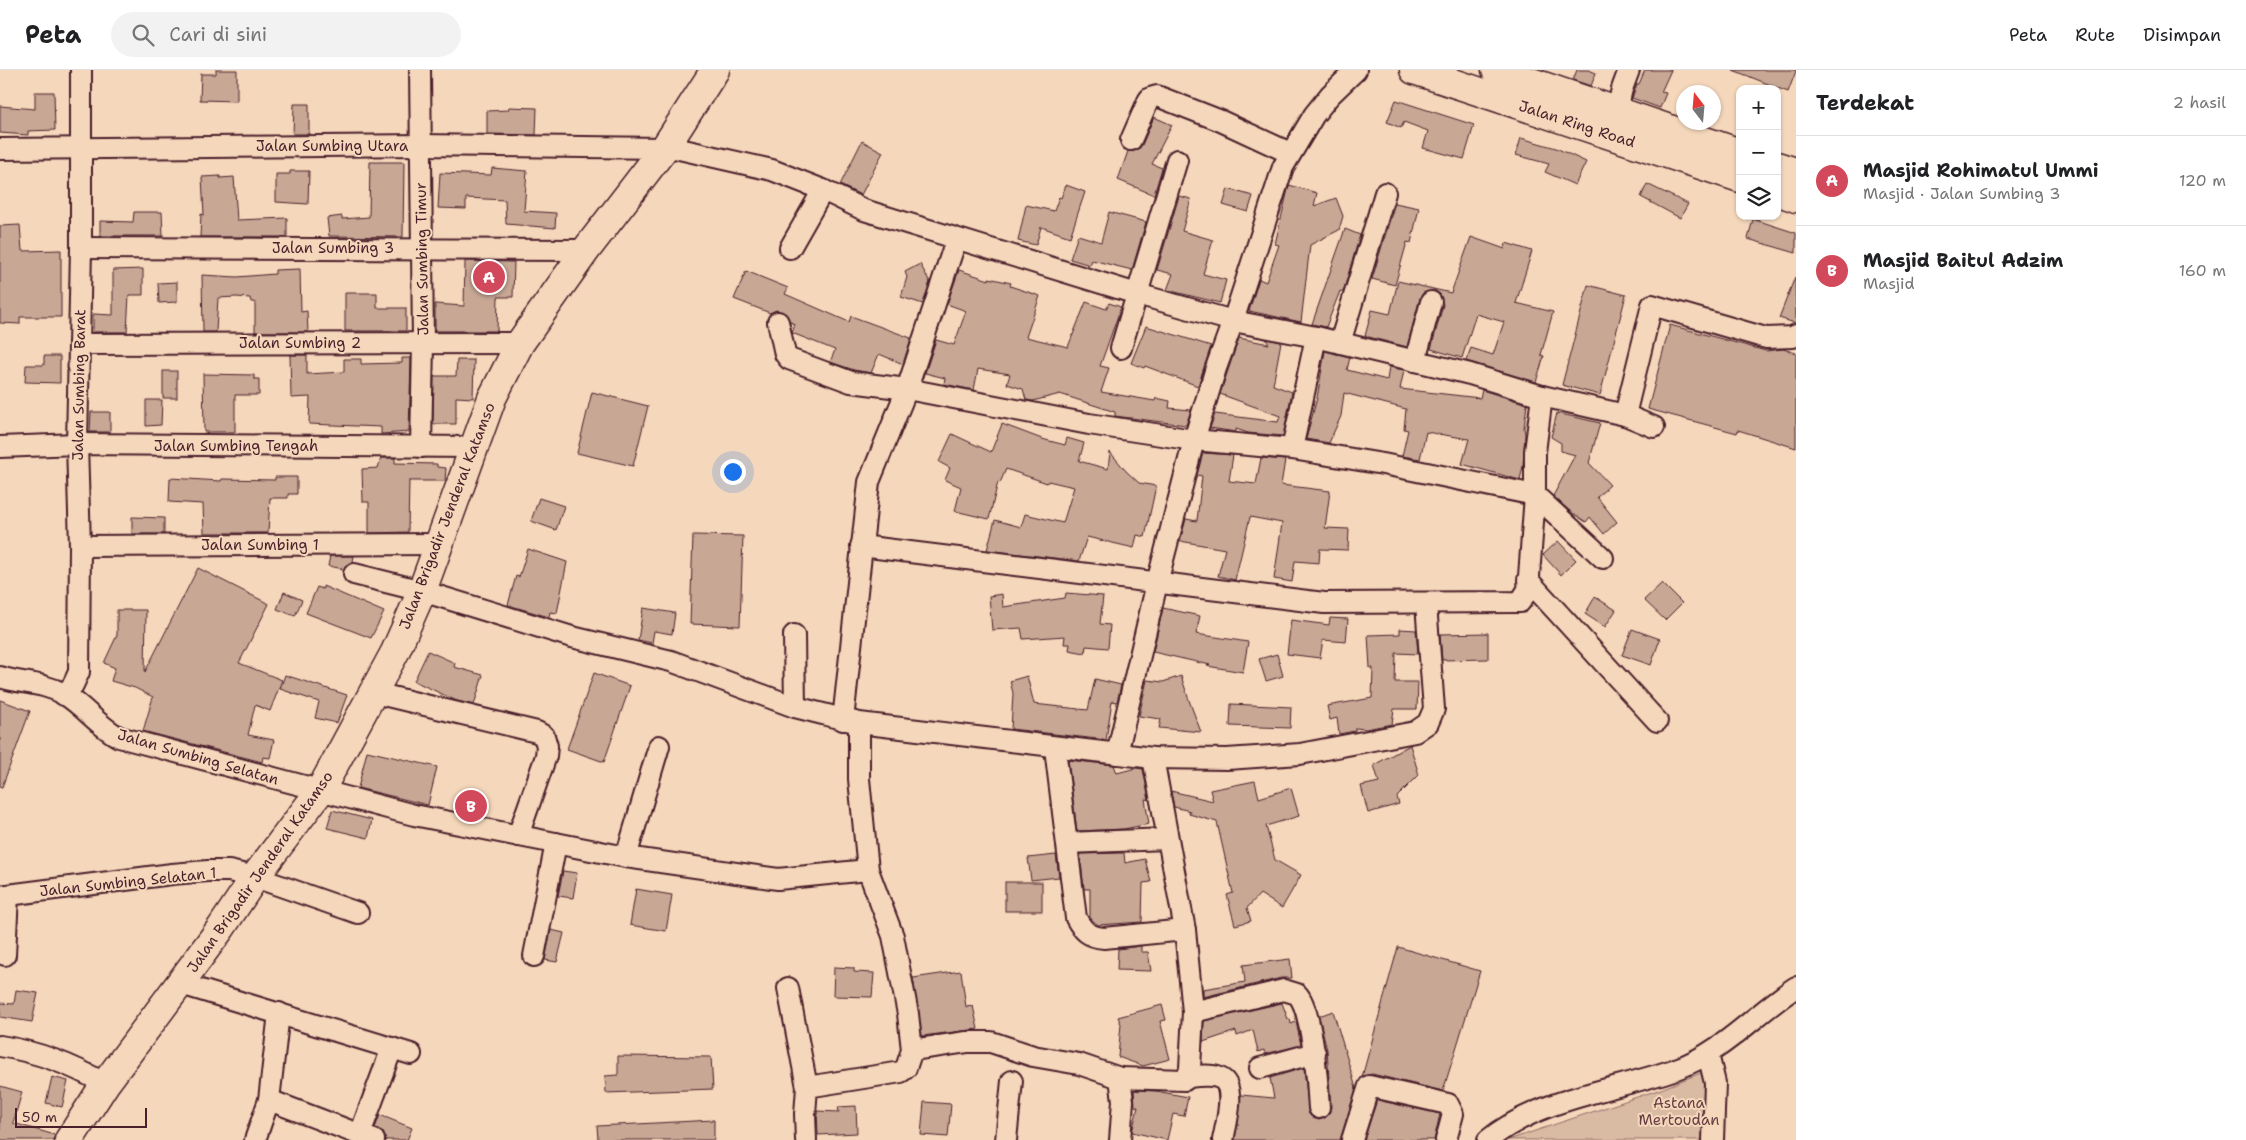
<!DOCTYPE html>
<html lang="id">
<meta charset="utf-8">
<style>
body{margin:0;font-family:"Shantell Sans",sans-serif;background:#f2f2f2;color:#202124}
.controls{position:absolute;right:15px;top:15px;display:grid;overflow:hidden;border-radius:10px;box-shadow:0 1px 4px #0004}
.controls button{width:45px;height:45px;display:grid;place-items:center;padding:0;border:0;border-bottom:1px solid #e0e0e0;background:#fff;color:#202124;font:25px sans-serif}
.compass{position:absolute;left:1676px;top:15px;width:45px;height:45px;border-radius:50%;background:#fff;box-shadow:0 1px 4px #0004;rotate:344deg}
.scale{position:absolute;left:15px;bottom:12px;width:132px;box-sizing:border-box;padding-left:5px;border:2px solid #4a1f2b;border-top:0;font-size:14px;line-height:18px;white-space:nowrap;color:#4a1f2b;-webkit-text-stroke:4px #f5d8bb;paint-order:stroke}
.you{position:absolute;left:732px;top:401px;width:18px;height:18px;margin:-12px;border:4px solid #fff;border-radius:50%;background:#1a73e8;box-shadow:0 0 0 8px #1a73e833}
.badge{display:grid;place-items:center;width:32px;height:32px;border-radius:50%;background:#d1495b;color:#fff;font-size:16px;font-weight:700}
.pin{position:absolute;translate:-50% -50%;border:2px solid #fff;box-shadow:0 1px 5px #0006}
.list{margin:0;padding:0;list-style:none}
h2{display:flex;justify-content:space-between;align-items:center;height:65px;margin:0;padding:0 20px;font-size:21px}
h2 small{font-size:16px;font-weight:400;color:#757577}
.list li{display:grid;grid-template-columns:32px 1fr auto;gap:15px;align-items:center;box-sizing:border-box;height:90px;padding:0 20px;border-top:1px solid #e0e0e0}
.list b{display:block;font-size:19px;white-space:nowrap}
.list p{margin:0;font-size:16px;white-space:nowrap;color:#757577}
.list em{font-size:16px;font-style:normal;color:#757577}
.icon{flex:none;width:28px;height:28px;fill:none;stroke:currentColor;stroke-width:2;stroke-linecap:round;stroke-linejoin:round}
.map{position:relative;flex:none;width:1796px;height:1070px;overflow:hidden}
header{display:flex;align-items:center;gap:30px;box-sizing:border-box;height:70px;padding:0 25px;background:#fff;border-bottom:1px solid #e0e0e0}
header strong{font-size:24px}
nav{display:flex;gap:28px;margin-inline-start:auto;font-size:18px}
.search{width:350px;height:45px;background:#f2f2f2;display:flex;align-items:center;gap:12px;box-sizing:border-box;padding:0 18px;border-radius:28px;color:#757577;font-size:19px}
main{display:flex}
aside{flex:1;background:#fff}
.map>svg:first-child{display:block}
.green{fill:#d9baa3;stroke:#926c67}
.building{fill:#c8a795;stroke:#4a1f2b}
.lines{fill:none;stroke-linecap:round;stroke-linejoin:round}
.minor-casing{stroke:#4a1f2b;stroke-width:24}
.highway-casing{stroke:#4a1f2b;stroke-width:31}
.minor{stroke:#f5d8bb;stroke-width:20}
.highway{stroke:#f5d8bb;stroke-width:28}
.labels{text-anchor:middle;stroke-width:4;stroke-linejoin:round;paint-order:stroke}
.street-label{font-size:15px;fill:#4a1f2b;stroke:#f5d8bb}
.park-label{font-size:15px;fill:#673e43;stroke:#f5d8bb}
</style>
<header>
<strong>Peta</strong>
<div class="search"><svg class="icon" aria-label="search" viewBox="0 0 24 24"><circle cx="10" cy="10" r="6"/><path d="M15 15l6 6"/></svg>Cari di sini</div>
<nav><a>Peta</a><a>Rute</a><a>Disimpan</a></nav>
</header>
<main>
<div class="map">
<svg width="1796" height="1070" viewBox="0 0 1796 1070">
<rect width="100%" height="100%" fill="#f5d8bb"/>
<filter id="ink" filterUnits="userSpaceOnUse"><feTurbulence type="fractalNoise" baseFrequency=".02" numOctaves="2"/><feDisplacementMap in="SourceGraphic" scale="10" xChannelSelector="R" yChannelSelector="G"/><feConvolveMatrix kernelMatrix="1 2 1 2 8 2 1 2 1" color-interpolation-filters="sRGB"/></filter>
<g filter="url(#ink)">
<path class="green" d="M1703 1002 1708 1022 1706 1070H1508L1661 1019Z"/>
<g class="building">
<path d="M216 0H237V31L200 30 201 4H216Z"/>
<path d="M1577 0H1589L1596 3 1591 16 1573 10Z"/>
<path d="M1645 0H1671L1661 22 1666 23 1660 38 1632 28 1637 14H1639Z"/>
<path d="M1733 0H1796V1L1788 22Z"/>
<path d="M35 22H54L55 60 28 61V65L0 63V36L35 39Z"/>
<path d="M1396 30 1474 55 1464 89 1423 78 1428 61 1404 52 1401 58 1387 52Z"/>
<path d="M294 34H309V64H293Z"/>
<path d="M509 37 537 38 536 65 487 64V41L508 40Z"/>
<path d="M1154 47 1172 55 1152 94 1162 98 1154 125 1118 110 1128 81 1138 80 1142 75Z"/>
<path d="M1521 68 1556 78 1586 92 1575 115 1545 102 1549 94 1516 85Z"/>
<path d="M862 71 883 82 861 125 840 115Z"/>
<path d="M370 92H404L403 167 329 166 327 148 342 146V149L369 147Z"/>
<path d="M492 98 527 101 524 141 556 143 555 158 506 154 505 130 466 128V139L438 138 440 103 491 105Z"/>
<path d="M290 101H309L308 134 276 132V104H290Z"/>
<path d="M220 106V108L234 107 237 150 287 148V167H200L201 144 204 145 202 107Z"/>
<path d="M1647 114 1688 134 1680 148 1641 127Z"/>
<path d="M1066 115 1085 122 1070 167 1041 157 1036 175 1018 171 1026 135 1054 141 1059 127 1061 128Z"/>
<path d="M1289 115 1317 123 1314 136 1336 128 1343 146 1339 160 1310 175 1301 252 1249 241 1259 209 1266 212 1279 175 1275 174Z"/>
<path d="M1228 119 1253 126 1248 142 1223 135Z"/>
<path d="M1179 126 1191 129 1182 161 1213 170 1203 204 1226 210 1220 233 1167 220 1173 204 1157 200Z"/>
<path d="M1395 133 1419 138 1411 173 1407 172 1395 215 1372 209Z"/>
<path d="M134 142H162L163 166H100V151L133 152Z"/>
<path d="M1109 142 1146 152 1132 200 1092 190 1090 195 1070 189 1078 165 1101 172Z"/>
<path d="M1753 149 1796 163V183L1748 169Z"/>
<path d="M20 155 22 181 61 180V247H20V254L0 253V156Z"/>
<path d="M1345 159 1360 165 1343 222 1340 221 1326 257 1312 254Z"/>
<path d="M1471 167 1505 179 1506 173 1532 181 1516 233 1553 242 1541 285 1544 286 1536 312 1466 291 1471 278 1493 285 1504 252 1476 244 1462 288 1431 279 1443 235 1440 224 1434 220 1423 223 1420 228 1407 277 1365 266 1372 240 1390 244 1398 211 1451 223Z"/>
<path d="M465 191 514 192 513 227H498L497 261H435V234L464 236Z"/>
<path d="M920 194 930 212 923 234 901 227 907 207 905 202Z"/>
<path d="M143 199V225H129L127 262H93V244L113 245V200Z"/>
<path d="M300 199 301 242 307 241 308 262H255V232H251L250 228 236 227 218 228 216 262H203L202 205 237 207 275 204V200Z"/>
<path d="M959 200 989 210V208L1011 213 1010 216 1040 226 1026 267 1068 277 1086 232 1106 239 1109 233 1121 237 1100 296 1109 298 1101 322 1155 331 1156 328 1170 331 1169 338 1191 340 1186 355 1115 346V342L1060 324 1033 331 1026 330 1023 319 1007 314 1010 304 978 299 974 320 944 314 945 308 925 303 936 270 954 275 966 241 947 234Z"/>
<path d="M746 201 788 218 785 224 849 252 851 246 911 268 903 294 879 284 871 303 854 300 830 292 835 280 792 263 795 254 790 252 786 244 776 240 770 243 734 229Z"/>
<path d="M1795 207 1796 253H1795L1779 248Z"/>
<path d="M177 212V232L159 233 158 213Z"/>
<path d="M1588 215 1626 225 1600 325 1562 315Z"/>
<path d="M345 223H377V238H406V261H345Z"/>
<path d="M1670 255 1766 281 1783 279 1796 283V378L1738 360 1737 363 1648 339Z"/>
<path d="M1146 256 1211 276 1198 316 1145 296 1144 298 1131 293Z"/>
<path d="M1239 268 1269 274 1266 269 1281 272 1273 315 1292 322 1283 366 1248 363 1236 359V362L1210 358 1215 344 1278 352 1280 346 1220 324Z"/>
<path d="M1325 281 1350 287 1347 300 1387 310 1389 297 1404 300 1400 319 1480 328 1482 320 1527 334 1524 358 1525 364 1523 396 1520 410 1462 394 1469 369 1426 362 1420 389 1402 386 1408 360 1404 359 1406 339 1344 323 1341 346 1329 373 1306 369 1317 328Z"/>
<path d="M290 285H307V304L344 302V289H361V294L402 293V288H411L409 362 381 364V357L309 354 310 327 291 328Z"/>
<path d="M44 286H60V313L25 312 26 295H44Z"/>
<path d="M457 290H474L473 328 456 327V354H433L434 306H456Z"/>
<rect x="163" y="301" width="14" height="27"/>
<path d="M203 304 254 305V309H259V325H235V362H204Z"/>
<path d="M592 322 648 336 633 396 577 383Z"/>
<path d="M146 330H162L161 355 146 356Z"/>
<path d="M91 342H110V362H90Z"/>
<path d="M1557 343 1600 353 1589 393 1610 415 1597 427 1617 452 1604 464 1590 447 1586 452 1571 442 1553 426 1575 385 1561 381V373L1551 367Z"/>
<path d="M1002 354 1042 369 1065 375 1067 368 1084 373 1079 391 1108 399 1110 382 1126 401 1139 413 1156 416 1145 467 1137 465 1134 478 1087 467 1079 491 987 480 995 450 1021 457 1025 444 1063 453 1074 417 1048 411 1047 413 1006 399 1000 413 998 412 989 449 955 441 961 417 945 410 950 398 939 392 952 364 991 382Z"/>
<path d="M1203 383 1233 385 1229 411 1256 414 1261 388 1285 390 1281 415 1330 421 1325 458 1349 459 1348 480 1320 479 1319 493 1295 491 1292 512 1274 509 1282 453 1250 447 1235 510 1218 506 1225 479 1180 471 1186 449 1197 451 1202 406 1197 405Z"/>
<path d="M381 388H395V393L437 394V397L446 398 445 411H409L408 462 369 463V432H363L362 399 378 398Z"/>
<path d="M275 407H297V424H288V428H270L268 463H204L203 434 169 432 170 408 221 411 222 409 275 410Z"/>
<path d="M539 428 564 436 556 460 531 451Z"/>
<path d="M132 447 164 448V464H132Z"/>
<path d="M693 465 743 466 740 556 690 554Z"/>
<path d="M1558 471 1576 490 1561 505 1543 485Z"/>
<path d="M528 479 567 492 557 543 550 542 549 547 508 535 516 506 519 507Z"/>
<path d="M330 486H354L353 492 346 495 344 499 328 496Z"/>
<path d="M198 498 269 534 239 593 282 610 270 641 255 635 248 665 274 670 270 688 263 687 262 692 143 661 153 627 135 618 111 611 115 598 104 593 117 565V540H146L145 602Z"/>
<path d="M1662 513 1682 533 1665 550 1644 530Z"/>
<path d="M323 516 384 542 371 568 306 543 317 517 323 519Z"/>
<path d="M284 522 302 530 295 546 277 539Z"/>
<path d="M1066 523 1103 526 1100 554 1110 555 1108 578 1086 576 1085 583 1069 580 1070 574H1064L1065 566 1023 569 1021 558 992 560 989 526 1002 524 1003 537 1065 528Z"/>
<path d="M1595 527 1616 540 1605 557 1585 544Z"/>
<path d="M643 538 675 543 672 564 654 561 652 573 638 570Z"/>
<path d="M1163 538 1200 546 1196 564 1248 572 1243 602 1207 596 1210 595 1153 582Z"/>
<path d="M1330 548 1348 549 1346 572 1323 570 1320 588 1287 584 1291 550 1329 555Z"/>
<path d="M1400 559 1416 560 1418 584 1396 583 1395 612H1418L1417 639H1394L1392 654 1366 659 1355 658V661L1339 664 1337 648 1330 650 1327 636 1372 628 1373 598H1370L1368 565 1400 564Z"/>
<path d="M1632 559 1660 569 1651 595 1622 585Z"/>
<path d="M1488 563V589L1442 590 1440 564Z"/>
<path d="M428 581 455 593 454 597 483 605 474 635 457 631 414 611Z"/>
<path d="M1277 584 1283 606 1266 611 1259 589Z"/>
<path d="M594 603 630 616 604 692 567 679Z"/>
<path d="M285 605 347 625 337 653 315 648 319 632 280 619Z"/>
<path d="M1027 606 1034 634 1088 640 1095 609 1121 615 1117 632 1112 631 1106 670 1011 659 1013 623 1010 611Z"/>
<path d="M1181 606 1190 633 1201 662 1159 658 1161 649 1139 646 1147 610 1163 612Z"/>
<path d="M0 630 30 641 2 717H0Z"/>
<path d="M1231 634 1291 637 1290 658 1230 656Z"/>
<path d="M1410 675 1419 705 1397 727 1399 734 1368 743 1361 716 1379 712 1374 695Z"/>
<path d="M367 681 437 697 428 735 358 718Z"/>
<path d="M1068 690 1114 695 1117 703 1136 698 1143 699 1149 730 1145 729 1149 754 1124 759 1077 761Z"/>
<path d="M1255 711 1259 728 1291 718 1299 746 1266 756 1275 790 1301 805 1282 838 1260 824 1247 838 1251 851 1235 855 1227 825 1233 823 1217 752 1189 744 1190 741 1174 737 1171 721 1213 731 1210 720Z"/>
<path d="M459 724 485 728 482 746 456 741Z"/>
<path d="M332 740 372 750 368 768 327 758Z"/>
<path d="M1124 783 1125 793 1145 789 1151 812 1143 813 1142 852 1098 855 1090 848V819H1084L1080 784Z"/>
<path d="M1056 785 1059 807 1031 810 1028 788Z"/>
<path d="M563 801 577 803 573 828 558 826Z"/>
<rect x="1005" y="812" width="37" height="29"/>
<path d="M636 819 672 825 666 861 630 855Z"/>
<path d="M551 860 564 863 557 892 545 890Z"/>
<path d="M1141 876V882H1148L1151 901 1117 900 1118 879Z"/>
<path d="M1398 877 1480 901 1443 1021 1372 1004 1362 1007Z"/>
<path d="M1290 889 1292 908H1281L1203 927V919L1245 912 1243 895Z"/>
<path d="M834 897 854 898V902L874 903 872 927 833 926Z"/>
<path d="M961 901 966 937 973 936 978 959 922 966 913 908Z"/>
<path d="M16 920 38 923 32 952 0 947V933L14 934Z"/>
<path d="M1282 933 1288 949H1290L1291 954 1296 952 1301 975 1265 984 1264 980 1258 982 1253 960 1237 966 1236 961 1203 972 1204 951Z"/>
<path d="M1162 935 1166 950 1160 951 1170 989 1143 996 1118 987 1121 954 1118 947Z"/>
<path d="M1333 941 1356 1018 1340 1070H1235L1241 1025 1274 1028 1270 1008 1304 998 1309 1044 1313 1048 1319 1050 1325 1048 1329 1044 1331 1037 1327 980 1319 946Z"/>
<path d="M618 986 711 987 713 1019 606 1023 605 1006 618 1005Z"/>
<path d="M52 1007 68 1011 62 1037 46 1033Z"/>
<path d="M0 1016 22 1022 13 1053 55 1065 53 1070H0Z"/>
<path d="M1134 1020 1156 1021 1188 1027 1184 1046 1173 1044 1167 1070 1132 1062 1138 1037 1135 1036Z"/>
<path d="M1377 1030 1440 1044 1434 1070H1364Z"/>
<path d="M924 1032 951 1034 948 1067 921 1065Z"/>
<path d="M856 1036 857 1063 818 1065 817 1041 839 1042 838 1037Z"/>
<path d="M380 1045 412 1058 407 1070H386L383 1062 375 1058Z"/>
<path d="M714 1050V1070H598L597 1056Z"/>
</g>
<g class="lines">
<defs>
<g id="minor">
<path d="M420 0 423 273 421 377"/>
<path d="M1617 40 1622 19 1629 0"/>
<path d="M1131 70 1148 31 1150 28 1157 26 1221 51 1290 83"/>
<path d="M666 76 772 100 823 120 864 140 1137 224 1233 251 1316 267 1470 304 1542 326 1625 345 1654 357"/>
<path d="M0 79 421 75 664 78"/>
<path d="M81 178 586 180"/>
<path d="M790 178 823 120"/>
<path d="M778 252 785 284 789 289 851 312 907 319 1089 354 1194 370 1292 379 1383 394 1535 425 1603 488"/>
<path d="M1340 273 1385 123"/>
<path d="M79 274 520 273"/>
<path d="M1121 278 1177 90"/>
<path d="M1415 291 1431 232"/>
<path d="M1625 345 1652 235 1766 268 1793 267 1796 265"/>
<path d="M0 377 77 374 473 377"/>
<path d="M1292 379 1316 267"/>
<path d="M80 476 439 474"/>
<path d="M861 476 1324 533 1520 532 1528 520 1535 425V382L1542 326"/>
<path d="M354 504 422 521 572 567 671 591 795 637 859 653 1153 688 1227 689 1300 684 1415 662 1428 653 1434 639 1426 534"/>
<path d="M1528 510 1657 651"/>
<path d="M794 565 795 637"/>
<path d="M0 607C22 614 42 612 64 624 84 636 98 656 119 667L414 745 626 787 778 809 868 800"/>
<path d="M375 623 537 662 544 666 547 676 546 686 518 766"/>
<path d="M64 625 73 615 79 602 80 476 77 374 81 178V0"/>
<path d="M843 650 869 412 907 319 956 170"/>
<path d="M1055 678 1076 848C1083 861 1089 867 1104 868L1185 860"/>
<path d="M1117 684 1157 513 1194 370 1216 298 1233 251 1283 97 1314 45 1330 25 1356 0"/>
<path d="M1067 773 1166 769"/>
<path d="M626 787 659 676"/>
<path d="M0 826 172 804 208 801H229L255 807 358 843"/>
<path d="M5 885 8 825"/>
<path d="M534 886 556 773"/>
<path d="M181 914 411 984"/>
<path d="M788 918 807 1017"/>
<path d="M1193 942 1284 920 1297 924C1312 938 1318 1015 1319 1038"/>
<path d="M0 976C39 982 71 994 105 1014"/>
<path d="M912 980 967 972H991L1033 986 1079 994 1120 1008 1123 1031 1120 1070"/>
<path d="M1708 984 1715 1013 1713 1070"/>
<path d="M1260 998 1315 983"/>
<path d="M1188 1007C1197 1006 1211 1004 1220 1008 1237 1015 1226 1055 1223 1070"/>
<path d="M1120 1008 1185 1010 1188 1007 1190 998 1193 942 1185 860 1153 688"/>
<path d="M269 1030 374 1070"/>
<path d="M360 1064 392 978"/>
<path d="M255 1070 269 1030 279 943"/>
<path d="M806 1070 805 1044 807 1017 901 1002 906 998 912 980 908 944 893 866 868 800 859 709V653"/>
<path d="M1006 1070 1012 1011"/>
<path d="M1352 1070 1369 1016 1448 1034 1453 1044 1446 1070"/>
<path d="M1488 1070C1541 1027 1614 1021 1676 999 1722 983 1756 943 1796 917"/>
</g>
<g id="highway">
<path d="M1414 0 1740 108"/>
<path d="M1496 0 1740 83"/>
<path d="M1777 96 1796 102"/>
<path d="M1777 121 1796 128"/>
<path d="M69 1070 105 1014 221 858 255 807 320 721 395 582 422 521 492 328 520 273 586 180 666 76 715 0"/>
</g>
</defs>
<use href="#minor" class="minor-casing"/>
<use href="#highway" class="highway-casing"/>
<use href="#minor" class="minor"/>
<use href="#highway" class="highway"/>
</g>
</g>
<g class="labels">
<g class="street-label">
<text transform="translate(1577 54) rotate(18)" y="5">Jalan Ring Road</text>
<text x="332" y="81">Jalan Sumbing Utara</text>
<text x="333" y="183">Jalan Sumbing 3</text>
<text transform="translate(422 189) rotate(-91)" y="5">Jalan Sumbing Timur</text>
<text x="300" y="278">Jalan Sumbing 2</text>
<text transform="translate(79 315) rotate(-89)" y="5">Jalan Sumbing Barat</text>
<text x="236" y="381">Jalan Sumbing Tengah</text>
<text transform="translate(447 446) rotate(-69)" y="5">Jalan Brigadir Jenderal Katamso</text>
<text x="260" y="480">Jalan Sumbing 1</text>
<text transform="translate(198 687) rotate(16)" y="5">Jalan Sumbing Selatan</text>
<text transform="translate(260 802) rotate(-55)" y="5">Jalan Brigadir Jenderal Katamso</text>
<text transform="translate(128 812) rotate(-6)" y="5">Jalan Sumbing Selatan 1</text>
</g>
<g class="park-label">
<text x="1679" y="1038">Astana<tspan x="1679" dy="17">Mertoudan</tspan></text>
</g>
</g>
</svg>
<div class="controls">
<button>+</button>
<button>−</button>
<button><svg class="icon" aria-label="layers" viewBox="0 0 24 24"><path d="M12 4l9 5-9 5-9-5zM3 14l9 5 9-5"/></svg></button>
</div>
<svg class="compass" viewBox="-18 -18 36 36"><path d="M0-13l5 13h-10z" fill="#e53935"/><path d="M0 13l5-13h-10z" fill="#757577"/></svg>
<div class="scale">50 m</div>
<div class="you"></div>
<div class="pin badge" style="left:489px;top:207px">A</div>
<div class="pin badge" style="left:471px;top:736px">B</div>
</div>
<aside>
<h2>Terdekat<small>2 hasil</small></h2>
<ul class="list">
<li><span class="badge">A</span><div><b>Masjid Rohimatul Ummi</b><p>Masjid · Jalan Sumbing 3</p></div><em>120 m</em></li>
<li><span class="badge">B</span><div><b>Masjid Baitul Adzim</b><p>Masjid</p></div><em>160 m</em></li>
</ul>
</aside>
</main>
